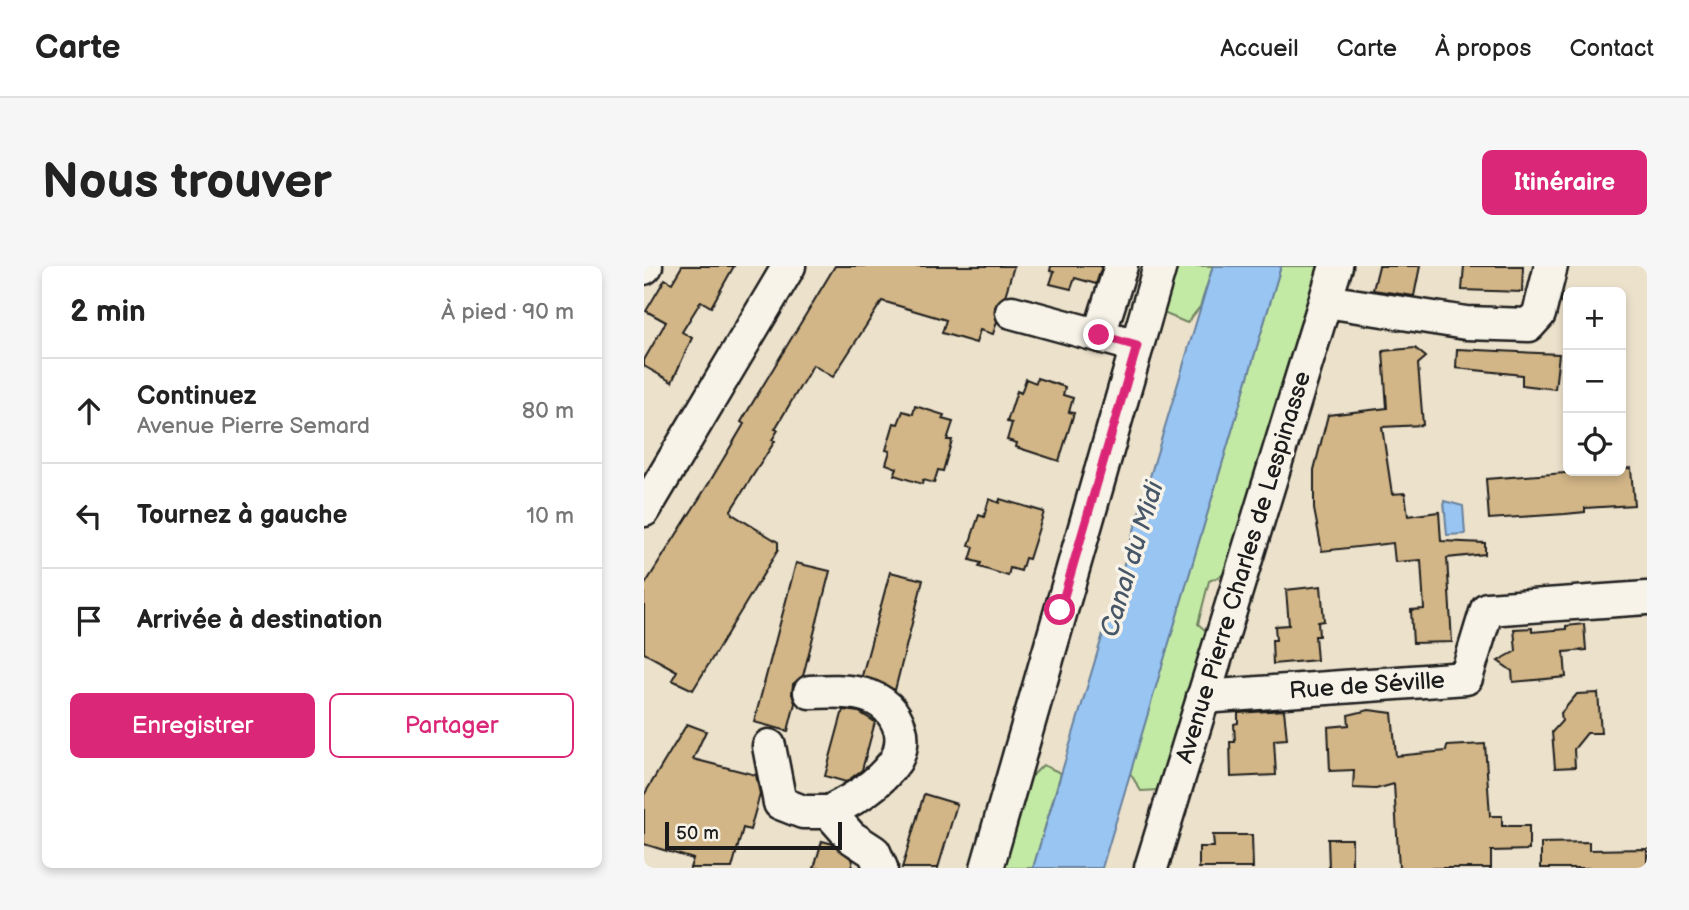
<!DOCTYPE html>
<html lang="fr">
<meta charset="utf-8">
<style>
body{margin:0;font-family:"Balsamiq Sans",sans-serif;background:#f6f6f6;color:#222}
.controls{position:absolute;right:21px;top:21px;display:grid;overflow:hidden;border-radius:10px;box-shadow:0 4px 10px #0003}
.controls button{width:63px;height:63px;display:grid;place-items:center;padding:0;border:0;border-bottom:2px solid #e0e0e0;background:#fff;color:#222;font:35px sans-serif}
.scale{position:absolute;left:21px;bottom:18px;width:177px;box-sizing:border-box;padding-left:7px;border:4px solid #1c1c1c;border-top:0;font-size:19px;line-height:24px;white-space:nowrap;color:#1c1c1c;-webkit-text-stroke:5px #f7f3e8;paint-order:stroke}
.stop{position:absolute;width:21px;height:21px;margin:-16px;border:5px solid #db2777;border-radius:50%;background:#fff}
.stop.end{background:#db2777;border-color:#fff;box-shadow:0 2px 7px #0008}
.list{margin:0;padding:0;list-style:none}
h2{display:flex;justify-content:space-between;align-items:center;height:91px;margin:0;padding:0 28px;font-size:30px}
h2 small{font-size:23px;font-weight:400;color:#767676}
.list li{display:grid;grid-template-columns:46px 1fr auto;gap:21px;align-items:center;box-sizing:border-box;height:105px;padding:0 28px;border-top:2px solid #e0e0e0}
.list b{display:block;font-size:26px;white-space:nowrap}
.list p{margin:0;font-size:23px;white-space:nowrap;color:#767676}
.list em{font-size:23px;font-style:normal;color:#767676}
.actions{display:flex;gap:14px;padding:21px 28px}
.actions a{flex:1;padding:16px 0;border:2px solid #db2777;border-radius:10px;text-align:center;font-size:24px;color:#db2777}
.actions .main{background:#db2777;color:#fff}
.icon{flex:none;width:38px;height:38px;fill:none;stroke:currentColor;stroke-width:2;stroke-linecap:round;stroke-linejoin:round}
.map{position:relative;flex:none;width:1003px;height:602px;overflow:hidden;border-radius:10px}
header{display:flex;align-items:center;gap:42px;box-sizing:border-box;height:98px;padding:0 35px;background:#fff;border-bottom:2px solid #e0e0e0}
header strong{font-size:33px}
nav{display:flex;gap:38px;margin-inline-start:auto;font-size:24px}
.intro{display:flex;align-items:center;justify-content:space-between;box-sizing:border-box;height:168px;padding:0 42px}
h1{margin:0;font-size:49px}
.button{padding:18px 32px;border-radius:10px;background:#db2777;color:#fff;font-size:24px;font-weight:700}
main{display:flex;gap:42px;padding:0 42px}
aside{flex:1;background:#fff;border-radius:10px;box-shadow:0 4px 10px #0003}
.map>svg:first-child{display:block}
.green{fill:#c3eaa5;stroke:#708360;stroke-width:2}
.water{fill:#99c5f3;stroke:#67819d;stroke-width:2}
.building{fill:#d2b687;stroke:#1c1c1c;stroke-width:2}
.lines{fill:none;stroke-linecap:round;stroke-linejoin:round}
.minor-casing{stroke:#1c1c1c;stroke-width:37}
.minor{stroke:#f7f3e8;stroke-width:32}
.route{stroke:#db2777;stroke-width:9}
.labels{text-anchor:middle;stroke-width:7;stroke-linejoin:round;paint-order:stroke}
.street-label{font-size:24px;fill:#1c1c1c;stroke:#f7f3e8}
.water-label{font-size:26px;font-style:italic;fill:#485767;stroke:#f7f3e8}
</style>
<header>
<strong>Carte</strong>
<nav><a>Accueil</a><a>Carte</a><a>À propos</a><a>Contact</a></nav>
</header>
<div class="intro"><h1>Nous trouver</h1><a class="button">Itinéraire</a></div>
<main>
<aside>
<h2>2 min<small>À pied · 90 m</small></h2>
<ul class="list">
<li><svg class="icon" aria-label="ahead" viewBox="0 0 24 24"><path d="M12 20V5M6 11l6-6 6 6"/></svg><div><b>Continuez</b><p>Avenue Pierre Semard</p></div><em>80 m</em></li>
<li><svg class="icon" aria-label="left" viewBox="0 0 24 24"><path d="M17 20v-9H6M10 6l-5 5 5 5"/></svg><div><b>Tournez à gauche</b></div><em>10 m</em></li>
<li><svg class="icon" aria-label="arrive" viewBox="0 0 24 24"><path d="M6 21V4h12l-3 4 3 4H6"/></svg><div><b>Arrivée à destination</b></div></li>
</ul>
<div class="actions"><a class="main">Enregistrer</a><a>Partager</a></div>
</aside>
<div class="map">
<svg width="1003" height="602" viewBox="0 0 1003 602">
<rect width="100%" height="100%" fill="#ece1cb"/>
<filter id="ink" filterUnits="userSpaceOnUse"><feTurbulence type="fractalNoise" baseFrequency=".0143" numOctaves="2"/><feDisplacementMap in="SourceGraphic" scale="14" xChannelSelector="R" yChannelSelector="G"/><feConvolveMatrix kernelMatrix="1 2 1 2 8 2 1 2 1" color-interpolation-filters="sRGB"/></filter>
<g filter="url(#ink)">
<g class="green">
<path d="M509 0H569L556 41 543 57 510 43Z"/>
<path d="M637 0H682L592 303 565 315 554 358 569 371 516 524 497 525 486 507Z"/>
<path d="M399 499 417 507 389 602H361L382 516Z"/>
</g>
<g class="water">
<path d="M569 0H637L458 602H389Z"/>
<path d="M800 235 819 240 821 268 803 269Z"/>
</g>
<g class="building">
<path d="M38 0H90L67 41 57 35 38 66 48 72 28 116 0 100V94L22 56 2 45 21 13 28 17Z"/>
<path d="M191 0H370L361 30 351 41 353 55 349 68 336 64 332 77 298 67 302 54 238 35 189 111 169 99 131 163 134 164 128 174 131 175 87 244 88 248 134 276V284L49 424 28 414 33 405 0 387V320L65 217 100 158 97 156Z"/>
<path d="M407 0H458L452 18 431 12 427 23 406 18 410 6 406 5Z"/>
<path d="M735 0H776L770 30 729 24Z"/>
<path d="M820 0H879L878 26 818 24Z"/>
<path d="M771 82 782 91 774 98 779 159 738 161 748 228 761 227 764 250 795 246 797 275 841 277V288L803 292 808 376 769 377 767 344 780 343 777 294 751 296 749 277 678 285 670 243V204L684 149 743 142 739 85Z"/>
<path d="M813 83 915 88 911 123 878 119V109L812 102Z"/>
<path d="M393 112 421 121 419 129 429 132 425 146 430 147 415 195 372 181 373 177 363 174 368 157 363 156 373 125 377 127 382 113 392 117Z"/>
<path d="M271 140 300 149 298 153 309 156 303 174H308L299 205 294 204 290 217 279 214 278 218 250 209 253 202 242 198 246 185 242 184 250 157 254 158 259 145 269 148Z"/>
<path d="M987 202 990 239 941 242V246L921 248 845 253 842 213Z"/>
<path d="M345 233 355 237 356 233 400 246 385 293 381 292 377 305 366 302 364 310 335 301 337 297 326 294 330 281 325 279 335 249 340 251Z"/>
<path d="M152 297 186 305 159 410 149 418 148 428 151 437 144 465 110 456Z"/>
<path d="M246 306 279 314 251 424 218 410Z"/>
<path d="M677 320 680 355 674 356 675 370H671L673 394 629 398 628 374H632L631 360 645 359 642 324Z"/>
<path d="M940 358 942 384 920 386 922 411 869 416 868 405 854 395 872 385 870 363 888 362V366L922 363V360Z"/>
<path d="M954 427 957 467H943L930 483 931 501 911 502 908 466 918 455 917 447 933 428Z"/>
<path d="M199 444 215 446 231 456 218 504 202 516 181 510Z"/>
<path d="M640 444 643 473 630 474 632 509 587 511 586 476H591L590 458 594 457V447Z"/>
<path d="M725 444 748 447 752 490 802 485 803 480 841 478 846 550H858V560H885V584L847 585V602H755L750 518 732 523 709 522 710 504 686 505 684 461 705 459 704 449Z"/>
<path d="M43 458 62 465 49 493 112 509 116 528 106 564 99 562 88 602H46L49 593 0 578V529Z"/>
<path d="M280 528 313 538 294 602H258Z"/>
<path d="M569 569H608L609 602H555V581H570Z"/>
<path d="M684 573H708V602H685Z"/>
<path d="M178 575 189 578 209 594 207 602H170Z"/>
<path d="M945 576V584L1003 583V602H897V577Z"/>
</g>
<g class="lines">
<defs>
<g id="minor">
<path d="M0 2 2 0"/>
<path d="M682 35 822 57 885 59 895 48 907 0"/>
<path d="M368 46 493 80"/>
<path d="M455 69 477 0"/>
<path d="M0 244 145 0"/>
<path d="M166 426C202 424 244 423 256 463 259 472 257 485 252 494 235 519 210 533 185 546"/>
<path d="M559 431 822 412 843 343 1003 332"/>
<path d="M125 480 136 537 159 546H185L207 571 230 586 237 602"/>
<path d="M343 602 516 0"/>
<path d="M507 602 692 0"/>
</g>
</defs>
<use href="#minor" class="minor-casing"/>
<use href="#minor" class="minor"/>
</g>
</g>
<g class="lines" filter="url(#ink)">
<path class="route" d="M416 344 493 80 455 69"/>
</g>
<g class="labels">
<g class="street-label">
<text transform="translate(599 301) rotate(-73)" y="8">Avenue Pierre Charles de Lespinasse</text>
<text transform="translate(723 419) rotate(-4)" y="8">Rue de Séville</text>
</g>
<g class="water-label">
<text transform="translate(487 293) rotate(-73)" y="9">Canal du Midi</text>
</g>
</g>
</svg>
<div class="controls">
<button>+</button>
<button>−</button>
<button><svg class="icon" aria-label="locate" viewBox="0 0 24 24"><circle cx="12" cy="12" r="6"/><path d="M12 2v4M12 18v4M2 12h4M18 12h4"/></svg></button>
</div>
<div class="scale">50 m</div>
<div class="stop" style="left:416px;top:344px"></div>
<div class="stop end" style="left:455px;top:69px"></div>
</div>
</main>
